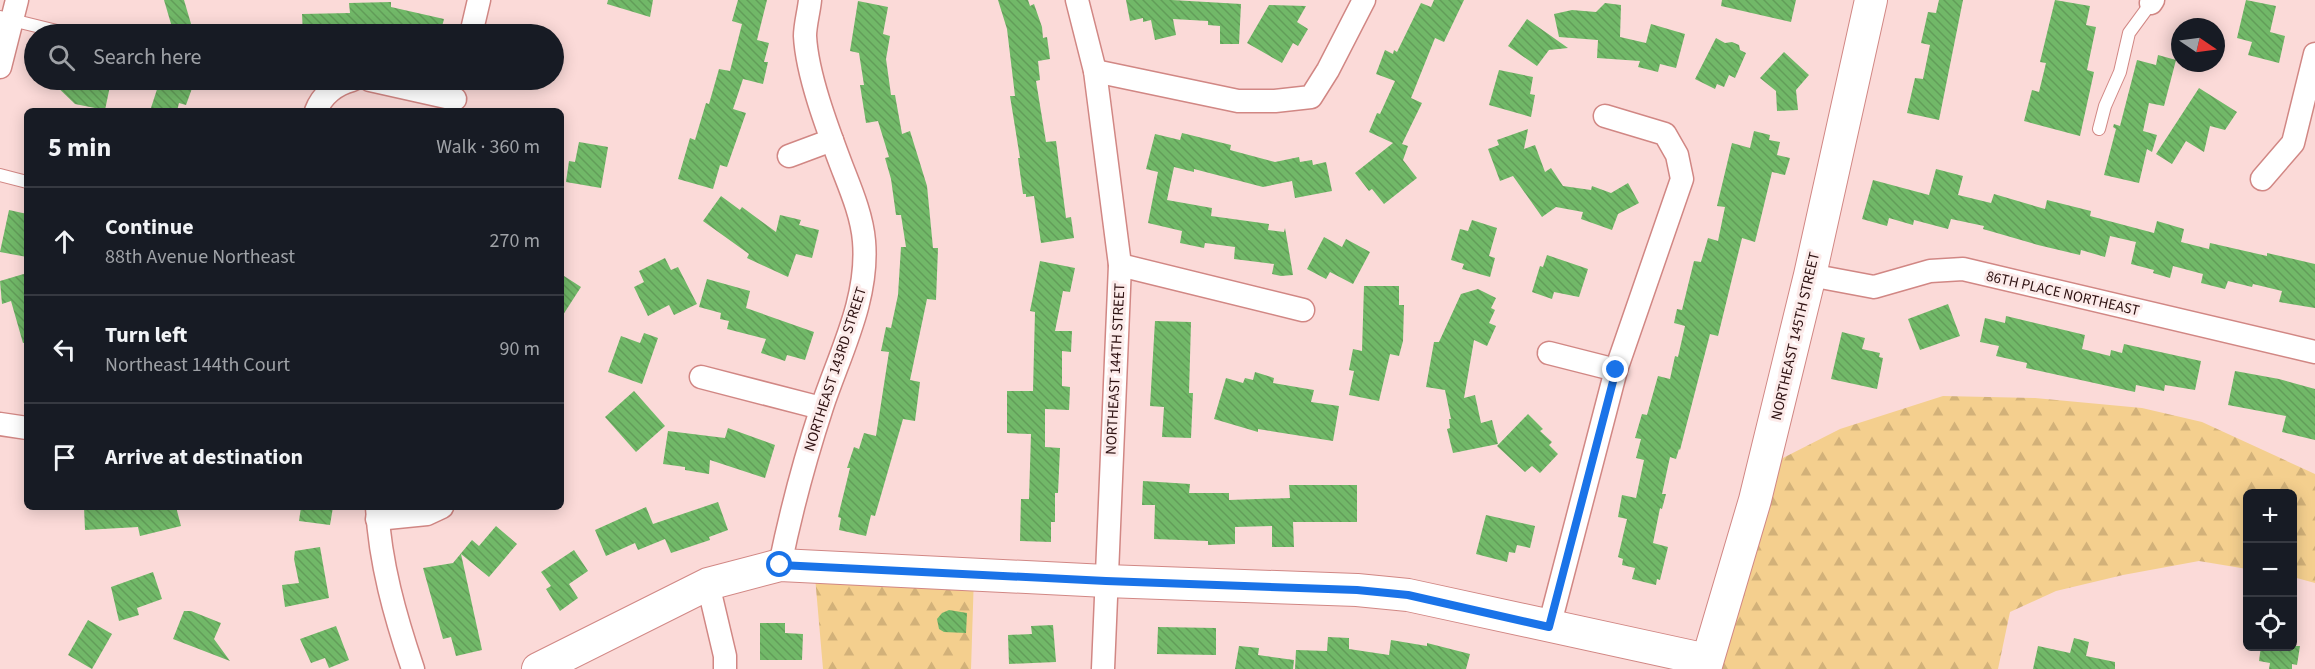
<!DOCTYPE html>
<meta charset="utf-8">
<style>
body{margin:0;font-family:"Source Sans 3",sans-serif;background:#242831;color:#f1f3f6}
.controls{position:absolute;right:18px;bottom:18px;display:grid;overflow:hidden;border-radius:9px;box-shadow:0 3px 15px #0003}
.controls button{width:54px;height:54px;display:grid;place-items:center;padding:0;border:0;border-bottom:2px solid #363941;background:#171b24;color:#f1f3f6;font:30px sans-serif}
.compass{position:absolute;left:2171px;top:18px;width:54px;height:54px;border-radius:50%;background:#171b24;box-shadow:0 3px 15px #0003;rotate:103deg}
.stop{position:absolute;width:18px;height:18px;margin:-14px;border:4px solid #1a73e8;border-radius:50%;background:#fff}
.stop.end{background:#1a73e8;border-color:#fff;box-shadow:0 2px 6px #0008}
.list{margin:0;padding:0;list-style:none}
h2{display:flex;justify-content:space-between;align-items:center;height:78px;margin:0;padding:0 24px;font-size:26px}
h2 small{font-size:20px;font-weight:400;color:#9ea1a6}
.list li{display:grid;grid-template-columns:39px 1fr auto;gap:18px;align-items:center;box-sizing:border-box;height:108px;padding:0 24px;border-top:2px solid #363941}
.list b{display:block;font-size:22px;white-space:nowrap}
.list p{margin:0;font-size:20px;white-space:nowrap;color:#9ea1a6}
.list em{font-size:20px;font-style:normal;color:#9ea1a6}
.icon{flex:none;width:33px;height:33px;fill:none;stroke:currentColor;stroke-width:2;stroke-linecap:round;stroke-linejoin:round}
.map{position:relative;flex:none;width:2315px;height:669px;overflow:hidden}
.search{position:absolute;background:#171b24;box-shadow:0 3px 15px #0003;left:24px;top:24px;width:540px;height:66px;display:flex;align-items:center;gap:15px;box-sizing:border-box;padding:0 21px;border-radius:33px;color:#9ea1a6;font-size:22px}
.panel{position:absolute;background:#171b24;box-shadow:0 3px 15px #0003;left:24px;top:108px;width:540px;height:402px;border-radius:9px}
.map>svg:first-child{display:block}
.forest{fill:url(#forest-firs)}
.building{fill:url(#building-back-hatch)}
.lines{fill:none;stroke-linecap:round;stroke-linejoin:round}
.lane-casing{stroke:#d18784;stroke-width:14}
.street-casing{stroke:#d18784;stroke-width:25}
.secondary-casing{stroke:#d18784;stroke-width:34}
.lane{stroke:#fff;stroke-width:12}
.street{stroke:#fff;stroke-width:22}
.secondary{stroke:#fff;stroke-width:32}
.route{stroke:#1a73e8;stroke-width:8}
.labels{text-anchor:middle;stroke-width:6;stroke-linejoin:round;paint-order:stroke}
.street-label{font-size:15px;fill:#2d1111;stroke:#fcebea}
</style>
<div class="map">
<svg width="2315" height="669" viewBox="0 0 2315 669">
<defs>
<pattern id="forest-firs" width="22" height="20" patternUnits="userSpaceOnUse" patternTransform="scale(1.5)"><rect width="22" height="20" fill="#f4cf8e"/><path d="M5 1l3.5 6h-7zM16 11l3.5 6h-7z" fill="#d2b179"/></pattern>
<pattern id="building-back-hatch" width="6" height="6" patternUnits="userSpaceOnUse" patternTransform="scale(1.5)"><rect width="6" height="6" fill="#71b868"/><path d="M-1 5l2 2M0 0l6 6M5-1l2 2" fill="none" stroke="#629d59"/></pattern>
</defs>
<rect width="100%" height="100%" fill="#fbdad8"/>
<g class="forest">
<path d="M1943 396 2035 398 2142 408 2202 422 2315 474V583L2293 577 2292 494H2248L2247 569 2199 561 2123 575 2056 591 2010 612 1998 669H1707L1763 468 1840 429Z"/>
<path d="M814 565 974 575 971 669H823Z"/>
</g>
<g class="building">
<path d="M164 0H184L194 34H174Z"/>
<path d="M608 0H653L650 17 607 4Z"/>
<path d="M738 0H767L757 40 769 43 764 62H768L763 84 743 79 733 109 746 113 727 167 720 165 713 189 678 179 690 138 695 140 706 103 709 104 719 69 730 71 742 24 732 21Z"/>
<path d="M998 0H1028L1030 6 1034 4 1042 27 1043 38 1047 37 1050 59 1038 61 1040 80 1036 81 1046 142 1056 141 1066 218 1071 217 1074 238 1041 243 1034 196 1026 197V194H1023L1018 158H1020L1010 96H1015L1007 29Z"/>
<path d="M1126 0H1172L1241 4 1239 44H1220V26L1208 25V21L1173 19 1176 35 1155 40 1151 20 1143 22V18L1130 21Z"/>
<path d="M1434 0H1464L1444 42 1435 38 1411 98 1422 103 1402 144 1408 146 1403 160 1417 178 1384 204 1372 189 1369 191 1355 173 1393 143 1369 132 1377 113 1380 114 1395 81 1376 74 1385 50 1393 54 1394 50 1397 52 1421 3 1431 7Z"/>
<path d="M1722 0H1796L1791 22 1721 6Z"/>
<path d="M1939 0H1963L1939 120 1907 113 1915 78 1923 79 1930 45 1921 43 1928 12 1936 13Z"/>
<path d="M2055 0 2090 6 2086 25 2096 27 2087 70 2094 72 2080 136 2024 121 2032 90 2039 92 2046 63 2040 62Z"/>
<path d="M2246 0 2276 6 2270 32 2285 36 2279 63 2248 55 2252 42 2237 38Z"/>
<path d="M858 1 888 7 883 34 890 36 886 59 891 95H895L902 134 910 131 927 186 933 248H938L936 300 927 299 910 380 920 382 915 421 903 419 875 516 871 515 866 536 839 530 841 518 838 517 850 468H847L854 447 859 449 864 433 876 436 889 352 881 351 886 327 891 328 898 295 901 247H906L901 215H896L891 179 885 158 889 157 878 121 866 123 860 85H864L859 53 850 51Z"/>
<path d="M391 2V7L444 19 440 34H303L302 14 350 13 349 3Z"/>
<path d="M1605 3 1621 5 1620 37 1646 43 1651 24 1685 34 1676 68 1660 64 1658 72 1638 67 1640 61 1597 58 1598 40 1559 37 1554 14 1572 10 1596 12Z"/>
<path d="M1269 5 1306 6 1297 22 1308 29 1298 46 1293 43 1282 63 1247 43Z"/>
<path d="M1527 19 1568 48 1549 50 1537 66 1508 46Z"/>
<path d="M1716 38 1725 43 1732 42 1739 45 1740 50 1746 53 1735 78 1729 75 1724 87 1717 84 1715 89 1695 79Z"/>
<path d="M1784 52 1809 75 1796 90 1798 110 1777 111 1776 91 1760 78Z"/>
<path d="M2158 55 2176 60 2164 106 2149 103 2143 131 2157 135 2152 152 2147 149 2139 183 2104 175 2116 129 2113 127 2114 124 2120 126 2137 60 2156 65Z"/>
<path d="M1499 70 1533 77 1530 94 1535 95 1531 117 1489 105Z"/>
<path d="M50 80H75L110 86 105 110 75 104Z"/>
<path d="M160 80H195L186 105 179 103 177 111H150Z"/>
<path d="M2199 88 2237 112 2225 130 2210 126 2204 152 2186 141 2172 164 2156 154Z"/>
<path d="M1528 129 1524 149 1535 145 1545 172 1551 168 1563 186 1591 190 1592 186 1611 193 1628 183 1639 203 1618 214 1612 230 1581 219 1583 212 1556 207 1542 217 1513 176 1500 181 1488 149 1499 145 1497 140Z"/>
<path d="M1754 131 1770 135 1769 140 1780 142 1777 155 1790 158 1785 175 1772 172 1755 242 1742 238 1718 336 1710 334 1680 450 1679 449 1676 459 1670 457 1662 494H1666L1662 509 1660 508 1653 543 1668 547 1660 580 1657 579 1656 585 1632 579 1635 568 1622 565 1623 559 1618 557 1627 519 1618 517 1622 495 1636 498 1644 460 1636 458 1641 439 1635 438 1642 414 1647 415 1658 376 1670 379 1675 356 1678 357 1685 326 1674 323 1677 309 1682 310 1694 261 1701 262 1708 238 1718 241 1725 207 1717 206 1732 143 1750 148Z"/>
<path d="M1182 133 1231 145 1230 150 1275 162 1299 157 1300 162 1312 160 1313 165 1326 162 1332 191 1295 198 1292 181 1263 187 1194 169V172L1174 167 1167 200 1212 208 1211 216 1269 224 1268 230 1284 232 1285 228 1293 275 1281 276 1272 274 1274 264 1234 259 1235 247 1205 243 1204 248 1180 243 1182 231 1148 223 1158 172 1146 169 1155 134 1180 140Z"/>
<path d="M579 142 608 147 601 188 566 182 569 161 575 162Z"/>
<path d="M1936 169 1963 176 1958 195 1991 203 1994 194 2045 209 2047 200 2091 211 2090 216 2154 233 2157 221 2184 229 2181 242 2209 249 2210 243 2267 256V253L2315 264V308L2279 302 2282 291 2253 284 2252 287 2228 281 2225 289 2201 283 2203 274 2173 266 2170 278 2153 273 2154 270 2131 264 2136 242 2110 236 2105 257 2081 250 2080 255 2038 245 1983 229 1984 226 1951 219 1948 229 1914 220 1913 225 1889 218 1887 226 1862 219 1873 180 1929 195Z"/>
<path d="M721 196 740 210 742 207 776 232 780 215 801 220 799 225 819 230 812 258 796 254 788 277 747 258 749 254 703 221Z"/>
<path d="M9 210 27 214V257L0 252Z"/>
<path d="M1472 220 1497 228 1489 256 1495 258 1490 277 1462 269 1464 264 1451 260 1460 229 1468 231Z"/>
<path d="M1324 237 1342 247 1346 239 1370 252 1353 284 1330 272 1326 279 1307 269Z"/>
<path d="M1547 255 1588 269 1579 297 1554 292 1552 299 1532 292 1540 266 1543 267Z"/>
<path d="M665 258 671 270 678 267 697 304 674 315 669 305 648 316 634 287 644 282 639 271Z"/>
<path d="M1040 261 1075 268 1070 292 1063 291 1055 331H1072L1071 352 1062 351V386L1070 387 1069 410 1045 409V447L1060 448 1058 493H1055V522H1051V542L1020 541 1021 499H1029L1031 434 1007 433V391H1033L1035 312 1030 311Z"/>
<path d="M27 273V342L23 343 11 301 2 304 0 281Z"/>
<path d="M561 274 581 287 561 318Z"/>
<path d="M707 279 750 291 746 308 814 332 805 360 787 355 785 361 761 353 766 339 727 329 729 321 720 319 721 313 699 307Z"/>
<path d="M1364 286H1399V305H1404L1403 341 1399 356 1390 354 1379 401 1349 395 1354 371 1349 370 1353 349 1362 351Z"/>
<path d="M1478 289 1496 298 1491 308 1495 310 1489 323 1496 326 1487 346 1474 340 1464 398 1475 395 1481 423 1492 420 1498 444 1453 453 1447 429 1450 428 1449 419H1451L1445 390 1426 387 1434 342H1439L1461 294Z"/>
<path d="M1948 304 1960 336 1920 350 1908 319Z"/>
<path d="M2006 316 2085 335 2082 349 2110 356 2111 350 2122 353 2124 344 2201 361 2195 390 2165 385 2164 391 2136 385 2135 392 2026 368 2027 363 1996 356 1999 346 1980 342 1985 318 2005 323Z"/>
<path d="M1155 321 1191 322 1189 393H1193L1191 438 1162 437 1164 407 1150 406Z"/>
<path d="M1842 332 1865 338 1862 349 1880 353 1879 357 1883 358 1877 389 1831 379Z"/>
<path d="M644 333 658 338 642 384 608 372 621 336 640 343Z"/>
<path d="M2235 371 2279 379 2315 389V440L2282 432 2286 416 2228 405Z"/>
<path d="M1255 372 1274 378 1273 383 1314 390 1311 402 1339 406 1333 441 1258 429V432L1214 419 1226 378 1243 383 1245 378 1253 380Z"/>
<path d="M634 391 665 426 636 452 605 417Z"/>
<path d="M1528 414 1543 429 1540 431 1552 442 1549 445 1558 454 1540 473 1532 466 1525 472 1497 446Z"/>
<path d="M728 428 775 445 765 478 710 460 709 474 685 470V467L663 464 668 431 725 438Z"/>
<path d="M1143 481 1190 484 1189 493H1229V500L1290 498 1289 485H1357V522H1293L1294 547H1272V526L1235 527V544L1208 545V541L1154 539 1155 505H1142Z"/>
<path d="M718 502 728 530 709 537 710 540 671 553 665 539 638 550 635 543 606 556 595 530 646 507 653 524Z"/>
<path d="M84 507H176L181 526 140 536 138 527 85 530Z"/>
<path d="M301 507H333L330 525 299 521Z"/>
<path d="M1486 515 1535 526 1530 548 1517 545 1515 553 1509 552 1507 562 1476 554Z"/>
<path d="M496 526 517 544 489 577 461 554 482 650 456 656 451 637 443 639 423 568 453 563 472 540 479 546Z"/>
<path d="M320 547 329 598 285 607 282 585 299 583 294 559 295 551Z"/>
<path d="M574 550 588 571 569 584 578 598 560 611 546 589 551 586 541 572Z"/>
<path d="M153 572 162 599 137 608 139 615 119 621 111 587Z"/>
<path d="M949 610 967 613 966 633 944 632 939 629 937 619 942 613Z"/>
<path d="M184 611H191L221 623 214 639 230 661 173 639Z"/>
<path d="M88 620 112 634 92 669 68 655Z"/>
<path d="M760 623H785V633L803 634 802 660H760Z"/>
<path d="M1053 625 1056 662 1009 664 1008 635 1032 634 1031 626Z"/>
<path d="M336 626 349 660 329 668 325 658 311 663 300 639Z"/>
<path d="M1158 627 1216 628V655L1157 654Z"/>
<path d="M1328 637 1349 638V649L1389 655 1391 640 1427 646V643L1470 654 1466 669H1295L1296 650 1327 651Z"/>
<path d="M2074 638 2089 642 2086 656 2115 662V669H2033L2038 646 2070 653Z"/>
<path d="M1239 646 1259 648 1258 655 1294 660 1293 669H1235Z"/>
<path d="M2261 646H2300L2297 665 2292 664V669H2269L2270 663 2259 661Z"/>
</g>
<g class="lines">
<defs>
<g id="lane">
<path d="M0 17 69 34"/>
<path d="M2099 129 2105 106 2120 72 2129 33 2151 3"/>
<path d="M0 175 27 182"/>
</g>
<g id="street">
<path d="M1077 0 1095 71 1120 265 1103 669"/>
<path d="M2151 3 2153 0"/>
<path d="M471 34 479 0"/>
<path d="M0 67 17 0"/>
<path d="M1095 71 1238 101H1275L1311 97 1328 70 1364 0"/>
<path d="M370 80 455 99"/>
<path d="M316 111C322 95 336 84 352 80"/>
<path d="M789 156 832 140"/>
<path d="M2262 179 2293 143 2315 54"/>
<path d="M1120 265 1303 310"/>
<path d="M1810 275 1874 287 1930 271 1963 269 2315 352"/>
<path d="M1549 353 1616 370"/>
<path d="M701 377 821 408"/>
<path d="M0 424 27 428"/>
<path d="M377 507C380 563 395 616 413 669"/>
<path d="M377 519 427 514 442 507"/>
<path d="M780 565C791 511 805 459 822 407 840 353 869 299 864 241 862 216 851 190 842 167 828 130 807 75 805 36 805 25 809 11 810 0"/>
<path d="M708 584 725 656V669"/>
<path d="M1549 627 1616 370 1682 179 1677 155 1665 134 1605 116"/>
</g>
<g id="secondary">
<path d="M538 669 708 584 780 565 1106 581 1357 590 1408 595 1707 660"/>
<path d="M1705 669 1755 500 1810 275 1871 0"/>
</g>
</defs>
<use href="#lane" class="lane-casing"/>
<use href="#street" class="street-casing"/>
<use href="#secondary" class="secondary-casing"/>
<use href="#lane" class="lane"/>
<use href="#street" class="street"/>
<use href="#secondary" class="secondary"/>
</g>
<g class="lines">
<path class="route" d="M780 565 1106 581 1357 590 1408 595 1549 627 1616 370"/>
</g>
<g class="labels">
<g class="street-label">
<text transform="translate(2063 293) rotate(13)" y="5">86TH PLACE NORTHEAST</text>
<text transform="translate(1795 336) rotate(-77)" y="5">NORTHEAST 145TH STREET</text>
<text transform="translate(835 369) rotate(-72)" y="5">NORTHEAST 143RD STREET</text>
<text transform="translate(1115 369) rotate(-87)" y="5">NORTHEAST 144TH STREET</text>
</g>
</g>
</svg>
<div class="controls">
<button>+</button>
<button>−</button>
<button><svg class="icon" aria-label="locate" viewBox="0 0 24 24"><circle cx="12" cy="12" r="6"/><path d="M12 2v4M12 18v4M2 12h4M18 12h4"/></svg></button>
</div>
<svg class="compass" viewBox="-18 -18 36 36"><path d="M0-13l5 13h-10z" fill="#e53935"/><path d="M0 13l5-13h-10z" fill="#9ea1a6"/></svg>
<div class="stop" style="left:780px;top:565px"></div>
<div class="stop end" style="left:1616px;top:370px"></div>
<div class="search"><svg class="icon" aria-label="search" viewBox="0 0 24 24"><circle cx="10" cy="10" r="6"/><path d="M15 15l6 6"/></svg>Search here</div>
<section class="panel">
<h2>5 min<small>Walk · 360 m</small></h2>
<ul class="list">
<li><svg class="icon" aria-label="ahead" viewBox="0 0 24 24"><path d="M12 20V5M6 11l6-6 6 6"/></svg><div><b>Continue</b><p>88th Avenue Northeast</p></div><em>270 m</em></li>
<li><svg class="icon" aria-label="left" viewBox="0 0 24 24"><path d="M17 20v-9H6M10 6l-5 5 5 5"/></svg><div><b>Turn left</b><p>Northeast 144th Court</p></div><em>90 m</em></li>
<li><svg class="icon" aria-label="arrive" viewBox="0 0 24 24"><path d="M6 21V4h12l-3 4 3 4H6"/></svg><div><b>Arrive at destination</b></div></li>
</ul>
</section>
</div>
